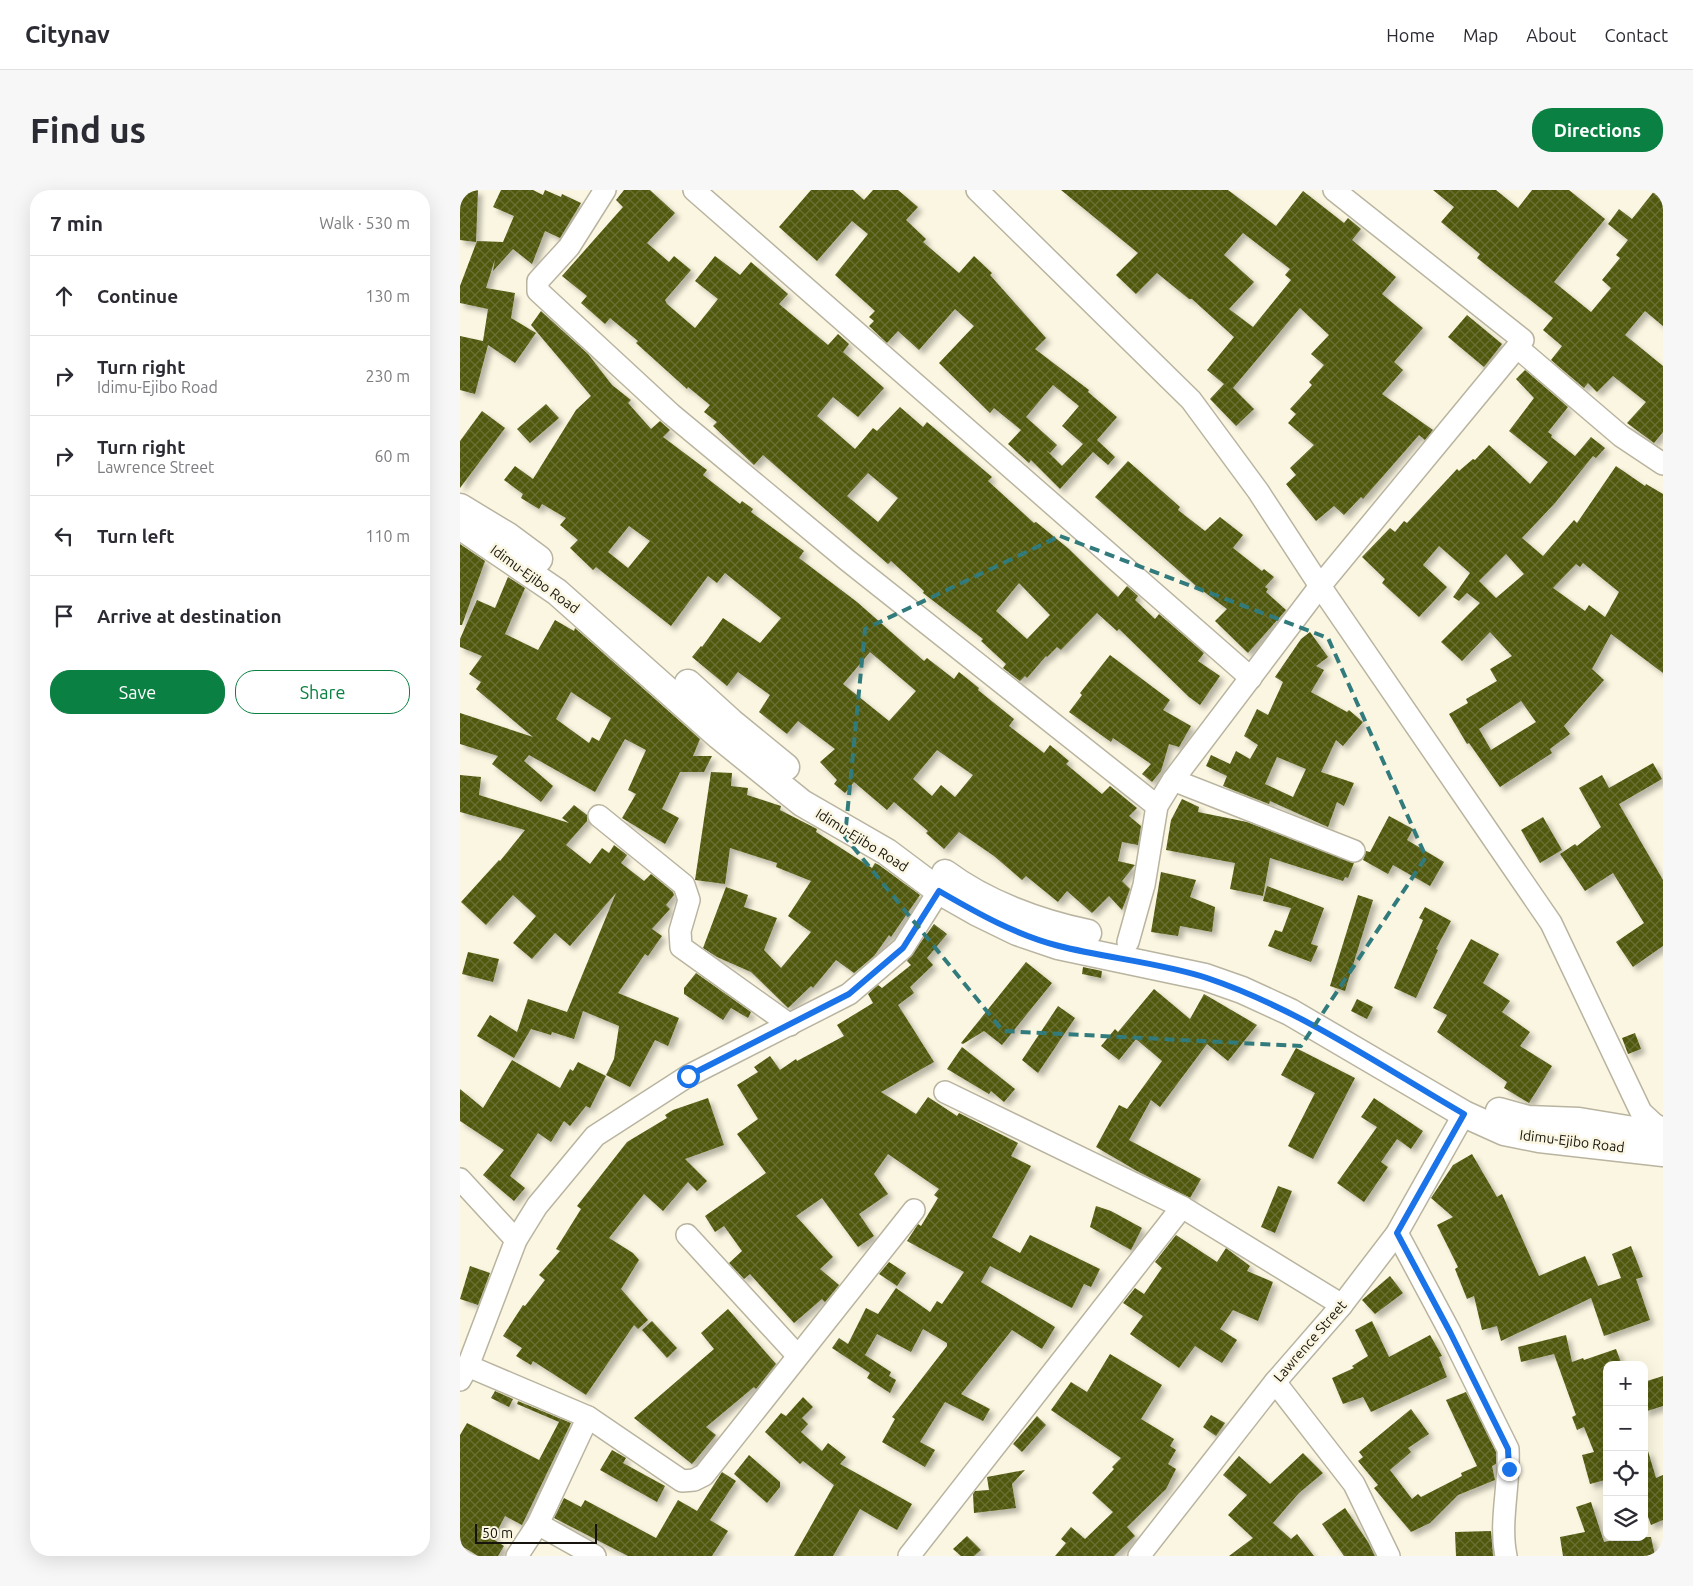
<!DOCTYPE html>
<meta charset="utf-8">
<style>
body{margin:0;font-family:Ubuntu,sans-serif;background:#f7f7f7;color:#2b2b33}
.controls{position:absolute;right:15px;bottom:15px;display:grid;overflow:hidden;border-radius:10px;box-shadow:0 5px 20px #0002}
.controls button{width:45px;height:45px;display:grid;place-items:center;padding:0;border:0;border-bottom:1px solid #e1e1e2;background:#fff;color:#2b2b33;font:25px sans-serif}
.scale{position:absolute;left:15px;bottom:12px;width:122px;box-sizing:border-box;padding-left:5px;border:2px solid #15130c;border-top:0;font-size:14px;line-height:18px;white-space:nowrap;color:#15130c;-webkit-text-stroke:4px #fbf6e1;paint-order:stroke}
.stop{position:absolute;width:15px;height:15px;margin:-11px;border:4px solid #1a73e8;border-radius:50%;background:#fff}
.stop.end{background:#1a73e8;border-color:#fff;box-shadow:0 1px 5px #0008}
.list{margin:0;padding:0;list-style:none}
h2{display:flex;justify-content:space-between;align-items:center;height:65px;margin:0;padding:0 20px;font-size:21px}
h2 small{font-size:16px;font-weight:400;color:#7c7c81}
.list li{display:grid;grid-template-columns:32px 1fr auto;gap:15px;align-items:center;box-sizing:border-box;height:80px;padding:0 20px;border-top:1px solid #e1e1e2}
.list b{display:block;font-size:19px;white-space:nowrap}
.list p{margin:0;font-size:16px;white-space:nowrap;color:#7c7c81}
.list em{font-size:16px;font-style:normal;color:#7c7c81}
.actions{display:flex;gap:10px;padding:15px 20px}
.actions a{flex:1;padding:11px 0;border:1px solid #0b8043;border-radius:20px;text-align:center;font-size:18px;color:#0b8043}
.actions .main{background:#0b8043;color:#fff}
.icon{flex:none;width:28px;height:28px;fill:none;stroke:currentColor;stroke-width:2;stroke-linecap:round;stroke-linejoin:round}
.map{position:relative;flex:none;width:1203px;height:1366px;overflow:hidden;border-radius:20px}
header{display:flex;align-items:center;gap:30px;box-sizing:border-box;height:70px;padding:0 25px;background:#fff;border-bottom:1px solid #e1e1e2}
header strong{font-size:24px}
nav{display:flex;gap:28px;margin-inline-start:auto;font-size:18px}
.intro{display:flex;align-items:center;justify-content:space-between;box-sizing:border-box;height:120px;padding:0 30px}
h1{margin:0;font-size:35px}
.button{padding:12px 22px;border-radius:20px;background:#0b8043;color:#fff;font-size:18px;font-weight:700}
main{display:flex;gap:30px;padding:0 30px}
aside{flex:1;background:#fff;border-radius:20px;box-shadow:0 5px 20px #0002}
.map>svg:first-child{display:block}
.building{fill:url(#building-cross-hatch);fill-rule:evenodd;filter:url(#shadow)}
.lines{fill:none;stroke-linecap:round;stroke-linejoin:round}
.minor-casing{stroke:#b9b4a0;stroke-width:24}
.major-casing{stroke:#b9b4a0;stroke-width:29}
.minor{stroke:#fff;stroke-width:21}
.major{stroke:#fff;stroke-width:26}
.route{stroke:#1a73e8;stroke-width:6}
.marked{fill:none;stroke:#327b7d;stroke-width:4;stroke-dasharray:10 6;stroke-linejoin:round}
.labels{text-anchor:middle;stroke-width:5;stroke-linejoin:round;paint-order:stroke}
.street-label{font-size:14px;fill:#15130c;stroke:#fbf6e1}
</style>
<header>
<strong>Citynav</strong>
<nav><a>Home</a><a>Map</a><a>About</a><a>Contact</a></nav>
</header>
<div class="intro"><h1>Find us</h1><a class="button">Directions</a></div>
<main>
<aside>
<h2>7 min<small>Walk · 530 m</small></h2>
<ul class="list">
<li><svg class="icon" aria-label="ahead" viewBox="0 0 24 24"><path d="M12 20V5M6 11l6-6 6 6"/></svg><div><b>Continue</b></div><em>130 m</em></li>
<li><svg class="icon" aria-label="right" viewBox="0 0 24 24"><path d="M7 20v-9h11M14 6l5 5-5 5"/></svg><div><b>Turn right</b><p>Idimu-Ejibo Road</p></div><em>230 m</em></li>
<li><svg class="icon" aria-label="right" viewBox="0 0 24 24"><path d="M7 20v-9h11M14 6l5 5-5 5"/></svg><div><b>Turn right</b><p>Lawrence Street</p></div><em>60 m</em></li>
<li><svg class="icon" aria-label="left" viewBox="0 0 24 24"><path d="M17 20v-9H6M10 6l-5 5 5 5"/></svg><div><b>Turn left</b></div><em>110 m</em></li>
<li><svg class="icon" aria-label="arrive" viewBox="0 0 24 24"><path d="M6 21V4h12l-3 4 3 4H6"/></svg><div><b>Arrive at destination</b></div></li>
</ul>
<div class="actions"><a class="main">Save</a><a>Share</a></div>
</aside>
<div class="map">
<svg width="1203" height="1366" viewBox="0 0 1203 1366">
<defs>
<pattern id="building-cross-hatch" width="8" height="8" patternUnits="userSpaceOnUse" patternTransform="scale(1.25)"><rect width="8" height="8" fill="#4f580b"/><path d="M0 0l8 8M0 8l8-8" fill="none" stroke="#6a7036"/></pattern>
<filter id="shadow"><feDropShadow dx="4.5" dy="4.5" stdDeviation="2.5" flood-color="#0004"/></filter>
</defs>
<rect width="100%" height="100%" fill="#fbf6e1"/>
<g class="building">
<path d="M0 0H18L16 52 0 50Z"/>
<path d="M41 0H73L83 5 85 0 101 7 102 4 121 13 100 48 85 41 72 74 53 59 33 81 35 69 26 98 55 103 51 128 76 143 55 173 28 155 15 204 0 200V146L23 151 28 119 0 113V96L17 51 43 52 54 26 33 17Z"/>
<path d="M164 0H190L215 23 187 53 209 72 214 66 231 80 205 110 207 114 235 138 258 109 235 91 255 66 280 85 291 72 328 104 319 114 368 155 378 144 389 154 383 162 424 198 398 227 373 207 357 226 395 259 413 238 417 241 440 217 463 237 467 232 532 287 528 291 574 333 576 332 609 359 658 407 667 396 678 406 675 410 695 429 699 424 744 463 738 471 760 486 740 515 729 507 659 439 657 441 637 423 601 460 597 457 587 467 586 466 567 488 565 486 560 491 543 478 546 474 521 451 523 449 463 403 464 401 431 371 428 374 303 265 294 275 253 236 257 232 244 222 250 215 228 197 227 199 176 153 178 151 150 128 145 134 121 113 127 106 102 86 163 17 156 10ZM408 283 438 308 418 332 387 306ZM559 393 590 425 567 449 536 421Z"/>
<path d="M351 0H393L404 10 413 0H438L458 17 446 30 466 49 463 52 499 83 514 66 532 83 530 85 586 148 575 159 629 200 628 202 657 227 637 250 655 267 648 275 633 262 600 299 571 270 569 273 548 254 561 240 534 218 530 223 479 173 514 136 495 119 459 160 438 141 427 153 409 136 414 131 409 127 415 121 375 85 408 44 392 31 357 71 319 37ZM593 195 619 216 602 236 623 254 602 276 586 260 590 263 597 255 566 227Z"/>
<path d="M601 0H768L816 36 843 1 884 33 888 28 901 39 892 50 936 87 922 104 963 138 934 172 943 180 922 204 973 240 965 250 959 245 903 309 901 307 884 325 874 316 856 331 826 294 836 285 830 278 854 255 828 233 836 224 830 219 852 195 849 192 864 175 851 164 869 145 840 118 773 198 794 219 776 236 750 209 764 194 747 180 774 147 732 109H729L697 83 676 104 656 85 678 63ZM783 43 830 79 825 85 831 90 793 137 769 119 794 92 764 65Z"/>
<path d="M973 0H1036L1058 18 1072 0H1109L1145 29 1094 92 1131 122 1151 98 1142 90 1160 68 1156 65 1168 50 1148 34 1159 19 1172 29 1195 0H1203V136L1185 121 1165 145 1203 176V242L1194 253 1167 233 1186 212 1153 186 1137 202 1128 193 1124 198 1091 170 1102 156 1083 140 1093 128 1017 68 1020 64 981 32 994 17Z"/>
<path d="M81 121 128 164 152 195 171 210 168 213 191 239 200 231 210 240 203 247 247 280 243 285 280 314 282 311 293 319 291 322 344 361 339 368 397 412 464 471 467 468 494 489 499 482 519 498 518 500 554 529 549 536 584 563 590 555 609 571 606 574 642 604 650 596 677 618 669 626 681 636 678 655 662 652 658 671 675 675 662 691 670 699 662 720 649 706 632 723 607 701 598 712 566 686 562 690 534 666 499 642 484 659 466 643 468 641 434 612 427 620 394 592 385 603 374 594 377 590 360 572 375 559 338 531 327 544 299 522 310 505 278 482 267 496 232 467 241 456 242 457 263 428 300 453 321 428 265 383 257 393 248 386 211 436 136 377 133 380 110 358 118 350 100 335 106 328 82 314 79 319 61 308 63 304 44 290 55 276 73 289 116 220 131 206 71 135ZM169 336 190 351 168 378 148 362ZM410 462 456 501 429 531 383 494ZM477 560 513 585 495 607 481 595 472 606 453 589Z"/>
<path d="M1007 125 1042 154 1024 177 988 147Z"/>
<path d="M1065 180 1108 217 1088 242 1092 245 1091 247 1115 266 1131 247 1145 258 1136 268 1133 266 1095 313 1062 348 1083 366 1114 330 1117 333 1156 276 1185 296 1186 294 1203 304V483L1151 444 1132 479 1144 490 1104 536 1110 544 1090 559 1092 563 1040 597 1009 553 1007 554 989 524 1008 513 1006 509 1037 491 1030 479 1052 466 1030 442 1002 471 981 452 1020 413 1007 403 999 411 993 407 1010 383 979 356 963 375 987 397 959 427 922 393 925 389 902 367 930 338 935 342 944 331 947 333 997 279 999 281 1013 269 1015 270 1029 255 1070 294 1088 272 1049 241 1074 208 1056 189ZM1046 364 1064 384 1036 408 1019 391ZM1123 373 1159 402 1145 427 1129 415 1125 421 1093 398 1116 374 1120 377ZM1061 511 1076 532 1031 560 1019 539Z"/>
<path d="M86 214 99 228 70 253 57 239Z"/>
<path d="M22 221 45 238 0 298V251Z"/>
<path d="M668 271 720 317 718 320 745 341 760 327 783 345 773 358 802 381 804 379 814 387 805 397 808 399 806 402 826 420 788 463 755 431 767 419 735 395 635 307Z"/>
<path d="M0 354 25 371 2 435H0Z"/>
<path d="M48 387 65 398 45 444 78 460 95 430 114 441 115 438 240 549 233 566H252L244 582H220L202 619 219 628 205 654 162 628 176 604 168 600 186 560 165 549 135 602 69 565 64 571 93 596 81 612 32 574 38 566 0 554V523L73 547 16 499 21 492 9 484 22 466 0 457V449L17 410 35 418ZM111 502 151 528 139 551 132 547 129 553 96 529Z"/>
<path d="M850 442 868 467 856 476 864 480 851 502 887 522 889 520 903 532 883 556 876 550 861 582 894 593 884 616 877 612 868 637 810 611 809 614 763 596 767 586 746 576 751 565 770 574 776 561 790 569 798 555 784 546 797 519 808 525 823 492 815 487 841 449ZM817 567 846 579 833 607 805 594Z"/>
<path d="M650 465 710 510 703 520 731 536 719 557 709 554 701 581 692 592 682 584 691 574 653 548 651 552 609 522 622 505 620 503Z"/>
<path d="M1193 573 1202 589 1159 614 1203 690V756L1173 777 1156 752 1184 733 1153 683 1125 701 1100 664 1115 654 1117 656 1141 637 1119 598 1142 585 1149 598Z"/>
<path d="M251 582 272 583 271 596 288 598 287 605 321 616 320 620 357 639 356 642 412 678 415 673 419 675 460 705 431 747 429 745 414 766 394 783 376 770 353 798 351 796 328 818 291 782 257 767 243 758 266 697 288 705 284 717 317 728 304 760 321 778 351 742 328 726 351 691 316 677 317 673 270 658 265 694 235 690Z"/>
<path d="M0 585 21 587 19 605 109 633 102 628 114 615 127 625V631L106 655 130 674 142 658 149 663 154 655 167 665 161 673 184 691 191 684 213 702 214 705 206 715 210 719 192 739 202 746 188 766 185 764 158 803 219 828 208 856 195 850 170 897 146 885 154 869 159 836 123 821 114 849 92 842 91 845 71 839 54 868 17 846 30 825 57 842 68 809 107 822 156 703 110 756 95 743 72 769 53 753 76 726 53 705 26 735 1 712 39 670 40 671 65 640 0 622Z"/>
<path d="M722 609 739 617 738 622 787 632 894 673 888 688 885 687 883 691 810 668 803 706 770 699 775 673 706 660 711 630Z"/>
<path d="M929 626 953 639 947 650 984 672 970 696 933 675 928 684 903 670 906 661 910 662Z"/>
<path d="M1083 627 1102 660 1080 673 1061 640Z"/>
<path d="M701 682 736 690 730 707 755 717 752 742 720 736 718 746 691 742Z"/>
<path d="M807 696 864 718 851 754 858 756 851 772 808 756 815 740 822 742 831 718 803 711Z"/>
<path d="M898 705 913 710 885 801 870 796Z"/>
<path d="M965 717 991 731 976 759 978 760 956 808 934 798 963 730 959 728Z"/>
<path d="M474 734 487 744 467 768 473 775 450 797 454 803 438 815 474 872 421 902 456 924 468 907 497 926 499 923 558 953 551 966 571 976 532 1047 560 1063 570 1045 640 1079 631 1097 624 1094 612 1118 530 1076 521 1092 595 1137 582 1159 552 1140 501 1204 530 1219 523 1231 485 1212 460 1252 475 1260 465 1277 422 1252 435 1229 432 1227 487 1156V1153L463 1139 451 1162 417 1144 405 1165 431 1182 429 1186 436 1190 430 1203 407 1188 410 1183 372 1158 379 1148 388 1154 406 1118 418 1124 436 1098 470 1122 477 1111 482 1114 504 1082 447 1051 458 1034 461 1036 478 1008 474 1005 479 999 428 964 414 984 428 1004 399 1024 414 1046 398 1057 362 1008 336 1026 373 1067 360 1079 379 1095 365 1112 362 1109 334 1133 290 1084 284 1089 269 1073 282 1061 264 1036 255 1042 245 1026 306 983 277 944 298 929 277 895 298 882 294 877 310 866 320 880 336 869 337 871 384 846 377 835 413 813 408 804 418 795 422 798 451 775 447 771Z"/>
<path d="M1011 749 1039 764 1023 793 1050 811 1042 822 1070 842 1060 856 1092 876 1069 913 1044 898 1047 892 977 842 987 825 973 818Z"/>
<path d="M8 762 39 769 33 792 2 784Z"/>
<path d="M566 772 592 793 542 855 524 841 503 854 501 853Z"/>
<path d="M623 777 642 781 641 788 622 784Z"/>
<path d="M236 783 291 822 288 828 271 818 263 830 224 804V798Z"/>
<path d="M694 799 730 829 744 804 797 835 768 871 747 854 700 917 691 910 669 950 741 989 730 1008 677 981 636 957 659 915 667 919 702 871 676 849 659 870 641 856 655 839 658 842Z"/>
<path d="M897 809 913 817 907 829 891 821Z"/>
<path d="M598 816 615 828 578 883 562 870Z"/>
<path d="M1175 843 1181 859 1168 864 1162 848Z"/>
<path d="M502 857 555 899 544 912 531 901 529 904 487 879Z"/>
<path d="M836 858 895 888 853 969 828 956 855 903 821 885Z"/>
<path d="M52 870 100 898 110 879 113 881 118 872 146 886 130 918 126 916 110 936 104 931 91 952 78 943 50 986 65 998 54 1011 23 985 44 960 0 931V899L23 918Z"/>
<path d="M248 908 264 955 225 969 247 991 237 1001 228 992 203 1021 184 1004 149 1048 173 1063 179 1070 161 1099 188 1130 178 1139 174 1135 126 1205 73 1171 71 1175 56 1166 62 1158 43 1146 63 1115 65 1116 85 1090 79 1085 100 1061 96 1059 121 1019 117 1016 167 952 207 928 205 925 213 920Z"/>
<path d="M914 908 963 941 951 959 937 949 921 972 928 977 904 1012 877 993 917 937 901 927Z"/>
<path d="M1012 964 1037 1007 1042 1004 1079 1086 1125 1066 1138 1096 1161 1088 1152 1064 1171 1056 1183 1087 1176 1089 1190 1130 1144 1146 1131 1108 1041 1151 1037 1136 1022 1140 1014 1106 1007 1109 995 1079 998 1077 977 1035 993 1027 971 1008 993 975Z"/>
<path d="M818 996 832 1001 815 1043 801 1037Z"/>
<path d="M636 1016 651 1021 682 1038 671 1060 630 1037Z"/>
<path d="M716 1045 757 1072 766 1058 790 1076 787 1081 813 1092 798 1131 773 1120 760 1139 777 1150 762 1173 735 1156 719 1178 670 1144 683 1126 663 1113 675 1098 684 1104 702 1078 695 1072Z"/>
<path d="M429 1072 446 1083 437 1096 419 1084Z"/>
<path d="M10 1076 30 1083 18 1115 0 1109Z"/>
<path d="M930 1086 943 1103 915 1124 902 1110Z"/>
<path d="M268 1119 316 1174 296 1199 294 1197 246 1237 256 1245 232 1274 174 1228 254 1159 241 1143Z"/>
<path d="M192 1131 217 1158 207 1168 182 1140Z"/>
<path d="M912 1131 929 1167 970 1145 982 1166 979 1167 987 1187 911 1222 903 1207 883 1214 872 1188 894 1178 892 1176 908 1166 895 1140Z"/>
<path d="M1106 1145 1112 1172 1123 1168 1124 1170 1156 1159 1162 1175H1147V1292L1145 1290 1130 1294 1122 1265 1134 1262 1124 1237 1117 1240 1112 1227 1116 1225 1094 1164 1061 1172 1058 1157Z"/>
<path d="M650 1164 702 1195 681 1229 714 1249 710 1256 716 1260 708 1274 716 1279 706 1299 667 1337 675 1346 654 1366H595L606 1353 601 1349 611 1337 625 1349 653 1322 632 1303 654 1279 652 1277 661 1268 591 1220 611 1192 627 1202Z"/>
<path d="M1203 1186V1216L1184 1222V1192Z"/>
<path d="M35 1201 53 1209 49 1217 31 1208Z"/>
<path d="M1006 1202 1036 1262V1274L1032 1276 1035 1290 998 1305 970 1333 951 1342 914 1298 918 1295 898 1271 903 1267 899 1262 951 1219 969 1244 948 1258 951 1262 930 1280 952 1309 958 1304 961 1307 1002 1286 1001 1283 1017 1276 986 1210Z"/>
<path d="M343 1207 353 1217 342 1228 348 1234 341 1242 362 1261 368 1253 386 1267 380 1274 452 1314 437 1340 400 1319 373 1366H334L374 1295 343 1271 340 1274 305 1242 321 1223 326 1226Z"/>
<path d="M58 1211 111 1233 62 1335 45 1326 33 1349 44 1356 38 1366H18L0 1355V1245L7 1233 79 1270 99 1232 57 1214Z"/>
<path d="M751 1225 765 1233 756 1246 743 1237Z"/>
<path d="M577 1226 586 1235 562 1262 553 1254Z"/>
<path d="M152 1260 166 1268 163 1273 205 1296 197 1312 140 1280Z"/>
<path d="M1188 1261 1196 1288 1203 1285V1330L1191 1335 1184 1316V1262Z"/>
<path d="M843 1263 863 1283 839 1303 813 1333 831 1349 837 1344 854 1366H769L793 1348 768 1325 787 1305 763 1285 779 1266 810 1294Z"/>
<path d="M289 1265 320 1292V1297L307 1313 274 1284Z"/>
<path d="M565 1280 552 1294 556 1318 514 1323 513 1304 515 1301 529 1300 527 1287Z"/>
<path d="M262 1282 276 1291 250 1330 268 1341 252 1366H168L94 1328 104 1308 121 1317 125 1310 196 1348 218 1310 237 1321Z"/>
<path d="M1131 1312 1144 1352 1165 1347H1191L1195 1366H1103L1100 1347 1125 1342 1116 1317Z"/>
<path d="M885 1318 908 1352 915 1366H884L862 1334Z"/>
<path d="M1031 1341 1033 1366H996L995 1342Z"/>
<path d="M507 1346 521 1360 514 1366H501L493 1359Z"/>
</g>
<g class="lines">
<defs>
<g id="minor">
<path d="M145 0 109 57 78 91V101L211 224 387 370 697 616"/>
<path d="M234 0 791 488"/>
<path d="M517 0 731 210 798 301 860 396 1091 733 1181 922 1194 934 1203 939"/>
<path d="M1058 158 1161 246 1203 274"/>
<path d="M713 590 894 661"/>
<path d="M139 626 224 695 229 710 220 741 221 757 330 835"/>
<path d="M668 752 684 695 697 616 713 590 860 396 1063 150 874 0"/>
<path d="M485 902 722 1017 882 1115"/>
<path d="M0 989 56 1050"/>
<path d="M937 1043 990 1142 1048 1259C1050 1294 1039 1332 1046 1366"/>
<path d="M227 1045 337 1165"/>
<path d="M8 1176 128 1227 222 1291 234 1290 244 1285 454 1020"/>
<path d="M0 1190 8 1176 56 1050 77 1016 135 946 228 886 389 804 443 758 479 701"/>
<path d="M815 1192 894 1294 929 1366"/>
<path d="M78 1334 135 1366"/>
<path d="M57 1366 78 1334 128 1227"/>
<path d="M449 1366 722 1017"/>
<path d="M679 1366 815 1192 882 1115 937 1043 1004 924"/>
</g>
<g id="major">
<path d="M0 317 48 346 79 369"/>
<path d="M0 336 97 402 259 546 342 613 427 662 479 701 516 722 557 742 598 756 745 787 782 800 830 822 1004 924 1044 942 1079 949 1203 963"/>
<path d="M228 493 271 532 326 577"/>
<path d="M485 683C525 713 579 733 628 743"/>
<path d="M1039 921 1068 929 1119 931 1203 945"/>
</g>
</defs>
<use href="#minor" class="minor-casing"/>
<use href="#major" class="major-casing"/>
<use href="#minor" class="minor"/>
<use href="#major" class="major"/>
</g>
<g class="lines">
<path class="route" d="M228 886 389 804 443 758 479 701C517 723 556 745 599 756 646 768 702 773 747 788 839 819 921 876 1004 924L937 1043 990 1142 1048 1259 1049 1279"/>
</g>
<path class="marked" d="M600 346 868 448 966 667 841 856 543 841 385 647 405 439Z"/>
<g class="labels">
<g class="street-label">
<text transform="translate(75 389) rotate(36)" y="5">Idimu-Ejibo Road</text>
<text transform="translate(402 650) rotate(32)" y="5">Idimu-Ejibo Road</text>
<text transform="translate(1112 951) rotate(7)" y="5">Idimu-Ejibo Road</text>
<text transform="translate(850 1151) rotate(-49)" y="5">Lawrence Street</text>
</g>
</g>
</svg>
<div class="controls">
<button>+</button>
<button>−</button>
<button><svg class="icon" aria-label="locate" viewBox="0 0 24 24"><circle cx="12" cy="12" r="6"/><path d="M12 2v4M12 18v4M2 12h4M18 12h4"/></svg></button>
<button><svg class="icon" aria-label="layers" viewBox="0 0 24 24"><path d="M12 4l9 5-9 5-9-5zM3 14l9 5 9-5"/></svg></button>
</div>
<div class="scale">50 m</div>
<div class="stop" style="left:228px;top:886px"></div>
<div class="stop end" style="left:1049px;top:1279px"></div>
</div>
</main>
